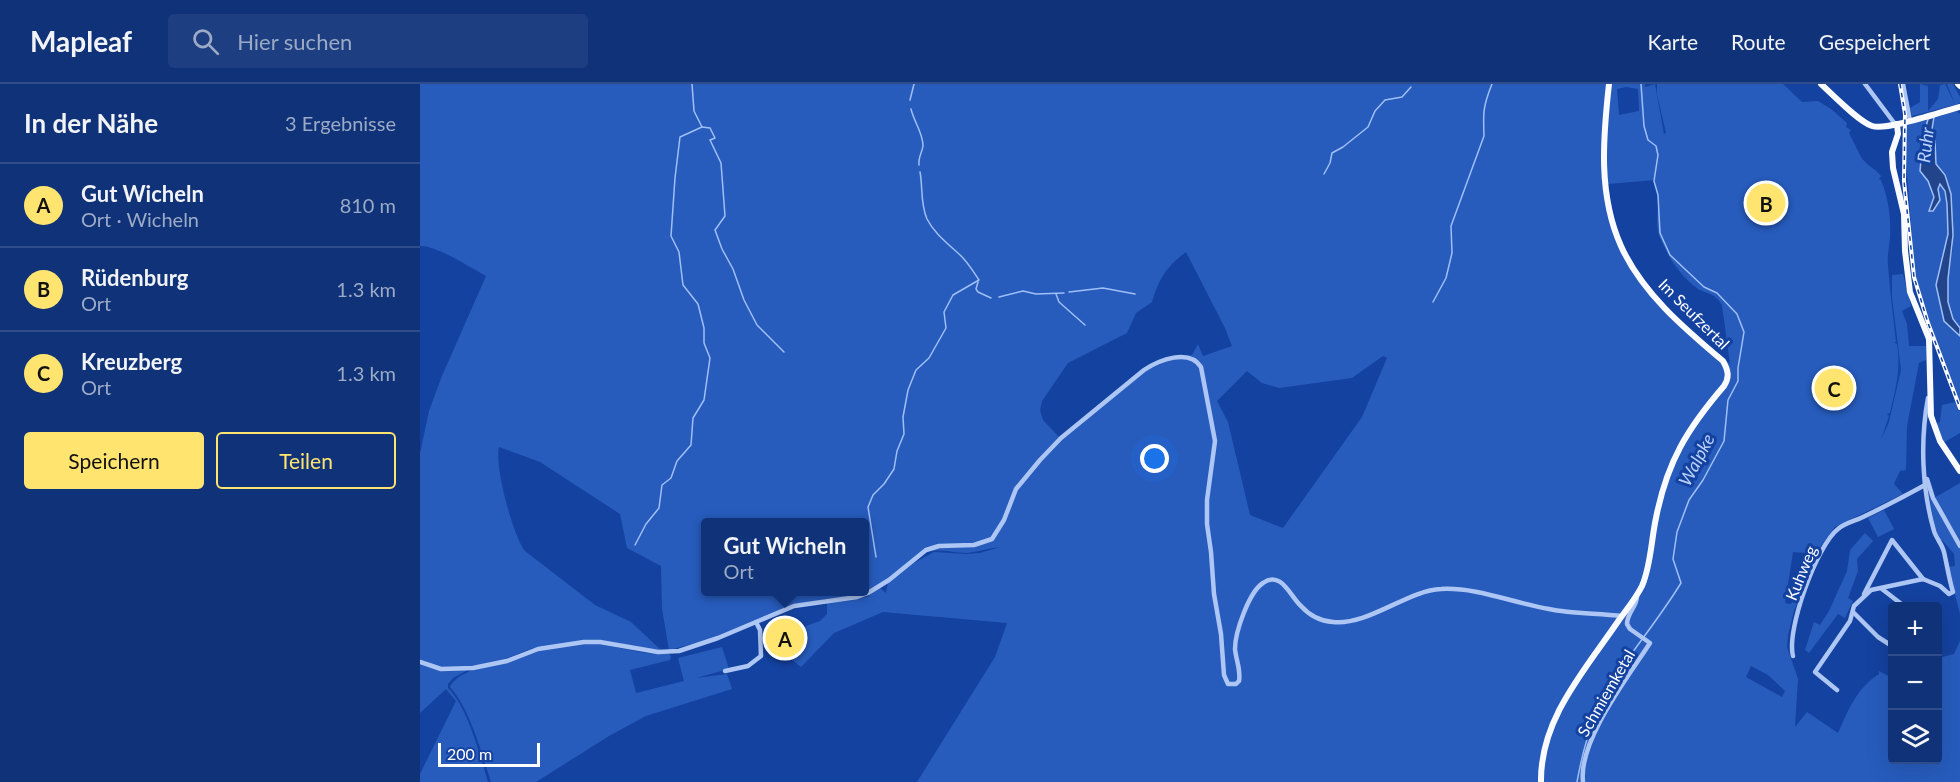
<!DOCTYPE html>
<html lang="de">
<meta charset="utf-8">
<style>
body{margin:0;font-family:Lato,sans-serif;background:#1d3e80;color:#f1f3f6}
.controls{position:absolute;right:18px;bottom:18px;display:grid;overflow:hidden;border-radius:6px;box-shadow:0 6px 24px #0002}
.controls button{width:54px;height:54px;display:grid;place-items:center;padding:0;border:0;border-bottom:2px solid #2f4d8a;background:#0f3278;color:#f1f3f6;font:30px sans-serif}
.scale{position:absolute;left:18px;bottom:15px;width:102px;box-sizing:border-box;padding-left:6px;border:3px solid #fff;border-top:0;font-size:16px;line-height:21px;white-space:nowrap;color:#fff;-webkit-text-stroke:4px #1442a0;paint-order:stroke}
.you{position:absolute;left:735px;top:375px;width:21px;height:21px;margin:-15px;border:4px solid #fff;border-radius:50%;background:#1a73e8;box-shadow:0 0 0 9px #1a73e833}
.badge{display:grid;place-items:center;width:39px;height:39px;border-radius:50%;background:#ffe570;color:#111;font-size:20px;font-weight:700}
.pin{position:absolute;translate:-50% -50%;border:3px solid #fff;box-shadow:0 2px 6px #0006}
.popup{position:absolute;left:281px;top:434px;width:168px;height:78px;box-sizing:border-box;display:grid;place-content:center;border-radius:6px;background:#0f3278;filter:drop-shadow(0 2px 4px #0005);font-size:20px;white-space:nowrap;color:#9baac6}
.popup b{font-size:22px;color:#f1f3f6}
.popup::after{content:'';position:absolute;left:50%;top:100%;margin-left:-12px;border:12px solid transparent;border-top-color:#0f3278}
.list{margin:0;padding:0;list-style:none}
h2{display:flex;justify-content:space-between;align-items:center;height:78px;margin:0;padding:0 24px;font-size:26px}
h2 small{font-size:20px;font-weight:400;color:#9baac6}
.list li{display:grid;grid-template-columns:39px 1fr auto;gap:18px;align-items:center;box-sizing:border-box;height:84px;padding:0 24px;border-top:2px solid #2f4d8a}
.list b{display:block;font-size:22px;white-space:nowrap}
.list p{margin:0;font-size:20px;white-space:nowrap;color:#9baac6}
.list em{font-size:20px;font-style:normal;color:#9baac6}
.actions{display:flex;gap:12px;padding:18px 24px}
.actions a{flex:1;padding:14px 0;border:2px solid #ffe570;border-radius:6px;text-align:center;font-size:21px;color:#ffe570}
.actions .main{background:#ffe570;color:#111}
.icon{flex:none;width:33px;height:33px;fill:none;stroke:currentColor;stroke-width:2;stroke-linecap:round;stroke-linejoin:round}
.map{position:relative;flex:none;width:1540px;height:698px;overflow:hidden}
header{display:flex;align-items:center;gap:36px;box-sizing:border-box;height:84px;padding:0 30px;background:#0f3278;border-bottom:2px solid #2f4d8a}
header strong{font-size:28px}
nav{display:flex;gap:33px;margin-inline-start:auto;font-size:21px}
.search{width:420px;height:54px;background:#1d3e80;display:flex;align-items:center;gap:15px;box-sizing:border-box;padding:0 21px;border-radius:6px;color:#9baac6;font-size:22px}
main{display:flex}
aside{flex:1;background:#0f3278}
.map>svg:first-child{display:block}
.green{fill:#275cbd;fill-rule:evenodd}
.water{fill:#22448b;stroke:#9fbff6;stroke-width:1.5}
.lines{fill:none;stroke-linecap:round;stroke-linejoin:round}
.stream{stroke:#9fbff6;stroke-width:1.5}
.minor{stroke:#adc6f4;stroke-width:4.5}
.major{stroke:#fafbff;stroke-width:6}
.rail-casing{stroke:#fff;stroke-width:4}
.rail{stroke:#1442a0;stroke-width:1.5;stroke-dasharray:4.5;stroke-linecap:butt}
.labels{text-anchor:middle;stroke-width:6;stroke-linejoin:round;paint-order:stroke}
.street-label{font-size:16px;fill:#fff;stroke:#1442a0}
.water-label{font-size:18px;font-style:italic;fill:#bad0fa;stroke:#1442a0}
</style>
<header>
<strong>Mapleaf</strong>
<div class="search"><svg class="icon" aria-label="search" viewBox="0 0 24 24"><circle cx="10" cy="10" r="6"/><path d="M15 15l6 6"/></svg>Hier suchen</div>
<nav><a>Karte</a><a>Route</a><a>Gespeichert</a></nav>
</header>
<main>
<aside>
<h2>In der Nähe<small>3 Ergebnisse</small></h2>
<ul class="list">
<li><span class="badge">A</span><div><b>Gut Wicheln</b><p>Ort · Wicheln</p></div><em>810 m</em></li>
<li><span class="badge">B</span><div><b>Rüdenburg</b><p>Ort</p></div><em>1.3 km</em></li>
<li><span class="badge">C</span><div><b>Kreuzberg</b><p>Ort</p></div><em>1.3 km</em></li>
</ul>
<div class="actions"><a class="main">Speichern</a><a>Teilen</a></div>
</aside>
<div class="map">
<svg width="1540" height="698" viewBox="0 0 1540 698">
<rect width="100%" height="100%" fill="#1442a0"/>
<g class="green">
<path d="M0 0H1225V3L1235 0 1244 50 1246 49 1237 10V0H1363L1382 18 1398 17 1411 25 1427 39 1426 43 1431 46 1429 49C1433 56 1436 64 1440 71 1444 80 1455 84 1461 92L1459 95 1461 96C1469 116 1471 135 1470 154 1469 163 1467 174 1468 181 1470 207 1473 230 1476 258H1474L1477 260C1481 286 1476 303 1470 329L1467 330 1469 332 1461 356 1469 338 1481 286 1472 213V191L1483 190 1491 222 1482 227 1487 240 1489 262H1506V276L1499 279 1487 342 1486 386 1480 387 1474 400 1483 410 1415 443 1401 462 1374 527 1368 551 1367 563 1378 595 1375 643 1387 628 1418 649C1429 625 1436 605 1459 590V587L1472 594V676H1518V574L1534 570 1540 557V698H497L575 573 587 539 463 528 414 549 381 583 371 575V562L382 557 380 544 400 537 407 530V517L447 513 460 504 466 509 468 498 494 479 514 468 546 470 560 469 580 463C569 464 558 468 546 469 530 469 519 463 503 470L453 506 436 511 375 520 288 556 249 566 242 525 241 482 207 464 200 430 120 378 79 363C74 381 93 452 105 467L175 521 211 538 242 567 180 557 113 564 82 576 53 582 25 584 0 577V369L9 327 22 292 66 192C51 184 16 161 0 162ZM1206 3 1218 5 1219 27 1199 31 1197 5ZM1234 96C1242 118 1235 127 1238 147 1239 153 1244 162 1247 168 1252 180 1269 200 1280 206 1290 210 1296 211 1302 221L1310 280C1271 247 1221 208 1202 159 1194 139 1191 120 1188 100ZM766 168 805 244 812 262 783 272 778 260 772 271 754 273 724 284 639 353 623 336 620 326 622 317 648 279 707 249 716 229 732 218C739 195 746 183 766 168ZM963 272 967 274 942 333 863 444 830 431 808 338 797 317 827 287 842 299 859 304 932 294ZM286 438H445V508H286ZM1389 467 1383 496 1371 520 1365 519 1373 468 1385 469ZM1331 582 1348 591 1365 607 1362 613 1326 593Z"/>
<path d="M1500 0 1508 2V27L1518 15 1520 1 1525 0 1535 20 1527 0H1533L1540 13V19L1538 20 1492 32 1490 24 1500 18Z"/>
<path d="M1537 27 1540 30V244L1533 236 1528 218V195L1533 163 1525 91 1516 80 1515 57 1511 51 1514 34 1508 35 1503 54 1500 87 1508 97 1514 113 1521 99C1532 122 1530 157 1522 181 1519 188 1515 196 1517 204 1520 224 1524 240 1540 252V320L1503 221 1495 193 1486 76V42L1493 38Z"/>
<path d="M1536 318 1540 327V349L1523 359 1516 340 1520 338 1522 321Z"/>
<path d="M1507 399 1540 464V530L1528 483 1535 482 1534 470 1522 456 1520 457 1516 450Z"/>
<path d="M1540 399V458L1514 414Z"/>
<path d="M1464 426 1474 445 1458 453 1448 434Z"/>
<path d="M1445 449 1453 457 1437 475 1438 487 1428 514 1433 517 1425 534 1418 530 1389 569 1385 566 1394 538 1400 541 1409 527 1427 487 1430 466Z"/>
<path d="M174 559 225 569 249 570 251 572 250 576 210 586 216 609 264 597 258 574 302 563 309 585 276 594 307 590 312 605 226 632 189 652 116 698H71C62 670 50 625 30 603 39 578 148 560 174 559Z"/>
<path d="M0 579 10 583 50 585 33 594 28 600V604C49 626 59 669 68 698H0V690L36 617 26 605 0 629Z"/>
</g>
<path class="water" d="M1514 33 1511 51 1515 57 1516 80 1525 91 1531 110 1533 151 1528 195V218L1533 235 1540 244V252L1524 237 1516 201 1528 150 1527 120 1525 107 1520 100 1518 105 1520 116 1513 127H1509L1514 113 1508 97 1500 87 1503 54 1508 35Z"/>
<g class="lines">
<g class="stream">
<path d="M490 16 494 0"/>
<path d="M491 25C494 38 503 49 503 62 502 69 498 73 499 81"/>
<path d="M282 43 290 44 295 54 290 56 301 79 305 132 295 146 302 165 313 185 324 216 337 241 364 268"/>
<path d="M904 90 910 79 912 69 923 63 948 43 955 27 965 16 982 13 991 3"/>
<path d="M558 198 556 205 558 208 571 214"/>
<path d="M649 208 683 204 715 210"/>
<path d="M636 210 639 218 665 241"/>
<path d="M579 213 603 207 616 210 644 209"/>
<path d="M1013 218 1026 194 1032 169 1031 142 1064 52C1063 29 1063 22 1072 0"/>
<path d="M215 461 226 440 239 424 242 401 251 394 257 377 271 361 273 334 284 316 290 274 284 259V244L278 220 263 201 259 168 251 152 255 94 260 53 282 43 274 27 272 0"/>
<path d="M456 473 448 423 453 411 464 400 474 385 477 367 484 350 483 333 488 306 496 286 509 274 526 244 524 228 533 211 559 196C553 187 547 177 539 170 527 159 514 149 507 135 500 119 503 103 500 88"/>
<path d="M1157 698C1161 676 1166 654 1175 633 1180 623 1189 615 1190 603 1204 589 1204 579 1215 565 1231 543 1247 522 1261 499L1253 475 1257 448 1269 416 1283 396 1304 357 1308 316 1318 297V284L1324 248 1317 230 1297 209 1284 203 1250 171 1240 149 1238 111 1234 97 1238 71 1236 62 1228 56 1224 42 1221 0"/>
</g>
<g class="minor">
<path d="M1445 0 1475 40"/>
<path d="M1483 0 1490 37"/>
<path d="M1507 395 1513 414 1540 462"/>
<path d="M1462 505 1484 522"/>
<path d="M1444 510 1472 456 1503 495"/>
<path d="M1433 528 1458 553 1472 562"/>
<path d="M1518 550 1519 551"/>
<path d="M1373 572C1366 546 1397 461 1418 445 1425 439 1435 437 1443 433 1464 423 1485 412 1505 401"/>
<path d="M0 578 21 585 53 584 87 577 118 565 164 558H180L238 568 259 567 298 554 374 522 437 513 448 509 469 496 506 466 519 462 554 461 572 455 584 436 596 405 620 376 641 354 724 286C739 276 769 264 781 283L795 357 787 416V440L791 468 794 510 801 550 804 591 808 600H816L819 597C821 586 816 576 815 565 815 548 829 508 843 499 861 486 870 512 881 522 889 531 900 537 913 538 948 542 988 506 1021 505 1057 503 1093 519 1129 525 1152 530 1178 529 1202 532"/>
<path d="M305 587 328 582 341 572 340 546 336 538"/>
<path d="M1417 606 1395 588 1430 537 1434 522 1451 506 1503 495 1520 502 1529 510 1533 508C1529 495 1527 481 1524 468 1522 460 1516 454 1514 447 1502 405 1500 357 1508 314"/>
<path d="M1163 698C1158 657 1208 593 1230 559L1210 545 1207 540C1207 528 1218 522 1217 511"/>
</g>
<g class="major">
<path d="M1401 0C1413 11 1438 37 1452 42 1467 47 1523 27 1540 23"/>
<path d="M1538 0 1540 2"/>
<path d="M1477 40 1478 50 1472 68 1473 84 1484 130 1485 167 1490 208 1509 255 1511 332 1520 357 1540 387"/>
<path d="M1121 698C1120 635 1165 586 1199 536 1207 525 1216 514 1222 502 1231 481 1231 457 1236 434 1247 378 1267 345 1304 302 1310 293 1308 286 1303 277 1265 245 1222 209 1201 162 1178 111 1183 54 1189 0"/>
</g>
<defs>
<path id="rail" d="M1480 0 1485 30 1484 97 1494 193 1508 239 1540 324"/>
</defs>
<use href="#rail" class="rail-casing"/>
<use href="#rail" class="rail"/>
</g>
<g class="labels">
<g class="street-label">
<text transform="translate(1274 230) rotate(45)" y="6">Im Seufzertal</text>
<text transform="translate(1381 489) rotate(-68)" y="6">Kuhweg</text>
<text transform="translate(1186 609) rotate(-60)" y="6">Schmiemketal</text>
</g>
<g class="water-label">
<text transform="translate(1506 61) rotate(-84)" y="6">Ruhr</text>
<text transform="translate(1277 376) rotate(-62)" y="6">Walpke</text>
</g>
</g>
</svg>
<div class="controls">
<button>+</button>
<button>−</button>
<button><svg class="icon" aria-label="layers" viewBox="0 0 24 24"><path d="M12 4l9 5-9 5-9-5zM3 14l9 5 9-5"/></svg></button>
</div>
<div class="scale">200 m</div>
<div class="you"></div>
<div class="pin badge" style="left:365px;top:554px">A</div>
<div class="popup"><b>Gut Wicheln</b>Ort</div>
<div class="pin badge" style="left:1346px;top:119px">B</div>
<div class="pin badge" style="left:1414px;top:304px">C</div>
</div>
</main>
